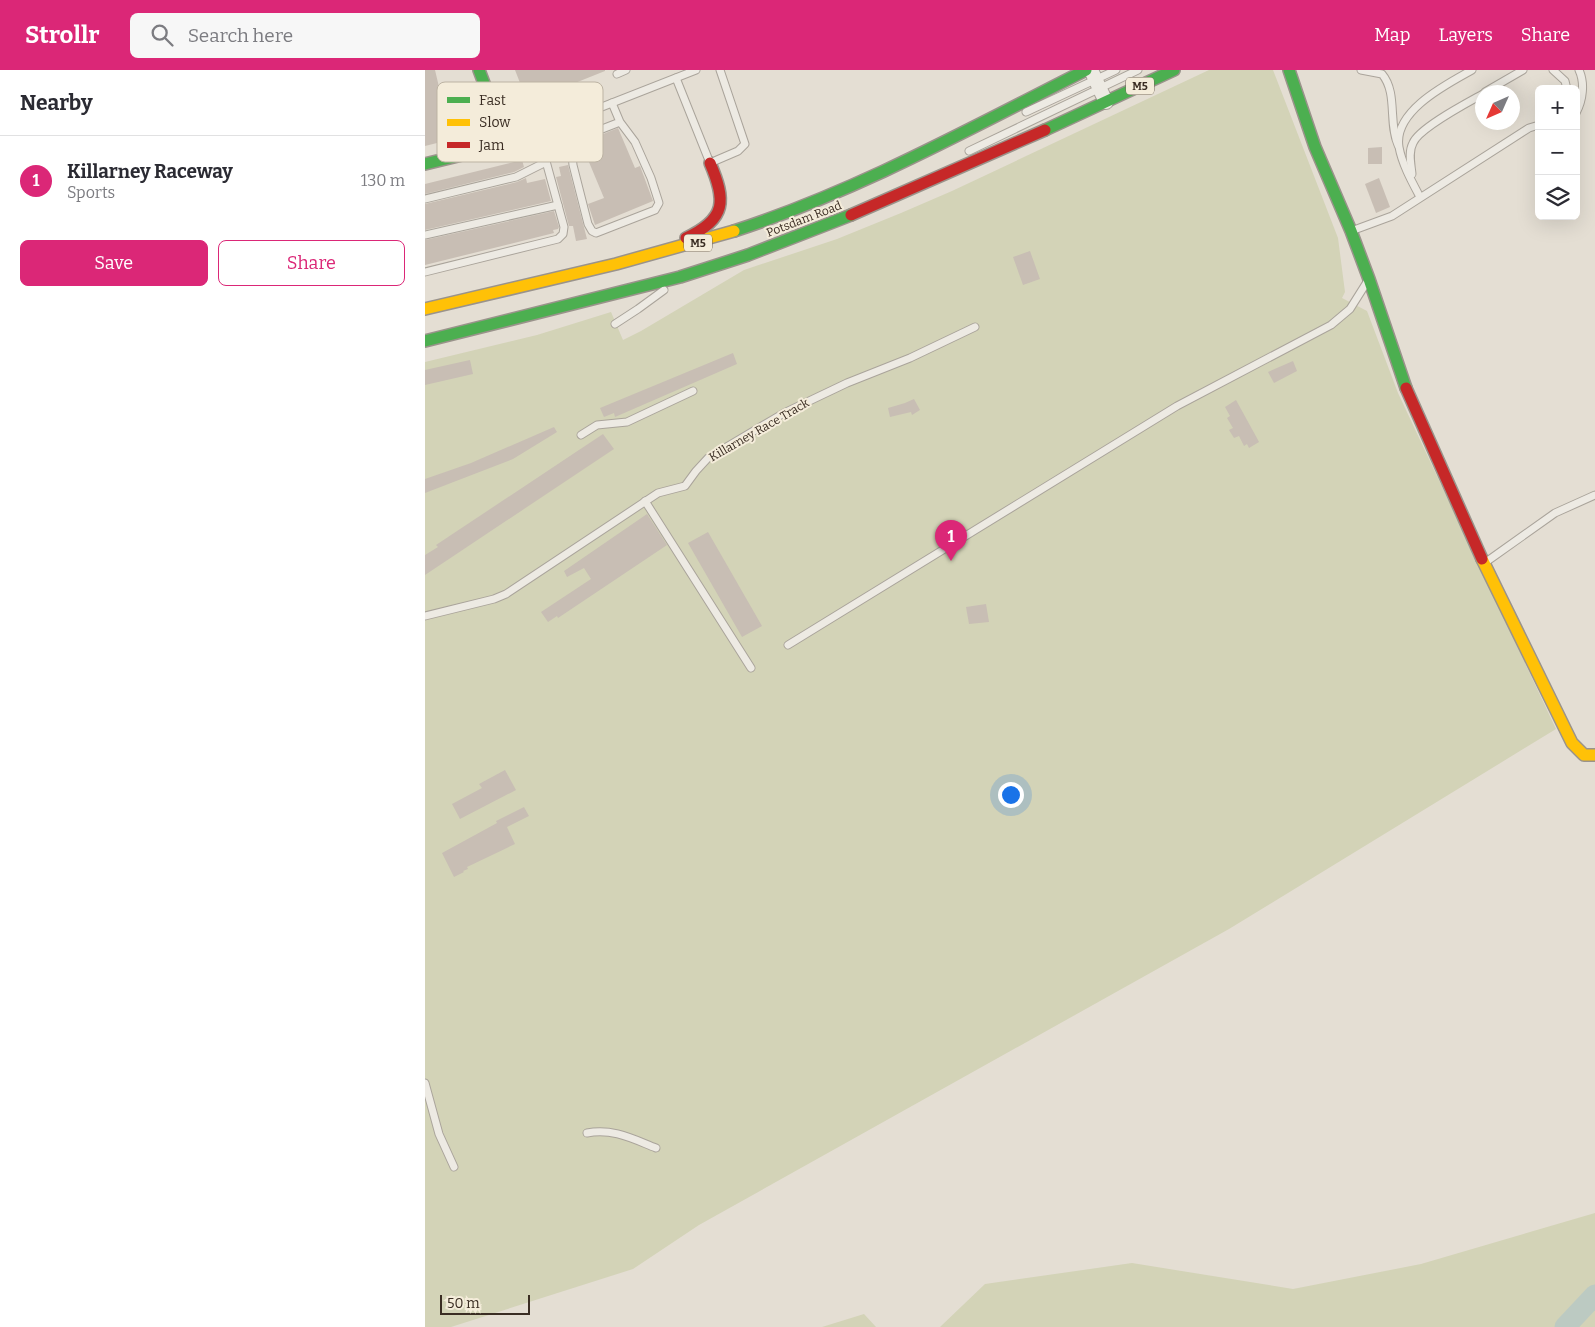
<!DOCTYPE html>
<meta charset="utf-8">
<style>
body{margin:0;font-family:Bitter,serif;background:#f7f7f7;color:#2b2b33}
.controls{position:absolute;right:15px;top:15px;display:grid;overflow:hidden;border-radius:8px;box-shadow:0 5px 20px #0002}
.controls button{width:45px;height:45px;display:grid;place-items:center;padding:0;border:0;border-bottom:1px solid #e1e1e2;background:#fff;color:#2b2b33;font:25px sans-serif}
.compass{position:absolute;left:1050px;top:15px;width:45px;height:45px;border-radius:50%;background:#fff;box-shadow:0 5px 20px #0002;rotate:225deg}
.scale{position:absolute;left:15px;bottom:12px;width:90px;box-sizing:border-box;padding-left:5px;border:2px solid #3a2d23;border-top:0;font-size:14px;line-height:18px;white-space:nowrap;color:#3a2d23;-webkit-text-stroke:4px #f4ecda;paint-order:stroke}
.you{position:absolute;left:585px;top:724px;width:18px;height:18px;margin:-12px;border:4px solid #fff;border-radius:50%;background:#1a73e8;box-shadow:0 0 0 8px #1a73e833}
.badge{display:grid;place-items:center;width:32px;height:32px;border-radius:50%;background:#db2777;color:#fff;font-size:16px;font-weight:700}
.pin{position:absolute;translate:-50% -41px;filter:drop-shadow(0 1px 2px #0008)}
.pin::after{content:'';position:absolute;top:26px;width:18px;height:15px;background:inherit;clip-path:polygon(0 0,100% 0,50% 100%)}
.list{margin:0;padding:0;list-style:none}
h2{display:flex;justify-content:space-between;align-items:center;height:65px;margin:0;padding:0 20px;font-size:21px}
h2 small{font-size:16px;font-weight:400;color:#7c7c81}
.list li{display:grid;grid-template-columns:32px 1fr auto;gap:15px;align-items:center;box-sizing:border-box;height:90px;padding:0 20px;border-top:1px solid #e1e1e2}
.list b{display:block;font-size:19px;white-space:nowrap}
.list p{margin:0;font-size:16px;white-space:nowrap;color:#7c7c81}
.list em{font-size:16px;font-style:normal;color:#7c7c81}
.actions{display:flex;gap:10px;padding:15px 20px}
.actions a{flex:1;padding:11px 0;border:1px solid #db2777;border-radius:8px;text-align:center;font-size:18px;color:#db2777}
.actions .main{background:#db2777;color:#fff}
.icon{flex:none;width:28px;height:28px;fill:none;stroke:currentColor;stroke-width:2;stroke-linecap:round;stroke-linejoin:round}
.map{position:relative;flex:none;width:1170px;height:1257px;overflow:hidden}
header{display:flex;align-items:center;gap:30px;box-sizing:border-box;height:70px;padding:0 25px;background:#db2777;color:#fff}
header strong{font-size:24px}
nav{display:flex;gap:28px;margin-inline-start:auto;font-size:18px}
.search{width:350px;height:45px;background:#f7f7f7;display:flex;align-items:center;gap:12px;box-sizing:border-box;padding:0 18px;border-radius:8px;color:#7c7c81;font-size:19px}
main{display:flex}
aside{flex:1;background:#fff}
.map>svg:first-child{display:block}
.green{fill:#d3d3b7}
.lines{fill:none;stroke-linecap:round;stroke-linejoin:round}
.river{stroke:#bccac2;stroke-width:21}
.building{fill:#c8beb4}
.lane-casing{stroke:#aaa49b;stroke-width:9}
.street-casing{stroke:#aaa49b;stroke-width:16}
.fast-casing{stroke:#9a938b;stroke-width:14}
.slow-casing{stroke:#9a938b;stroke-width:14}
.jam-casing{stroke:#9a938b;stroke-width:14}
.lane{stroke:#edeae3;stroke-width:7}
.street{stroke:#edeae3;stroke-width:14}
.fast{stroke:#4caf50;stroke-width:11}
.slow{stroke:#ffc107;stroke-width:11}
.jam{stroke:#c62828;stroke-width:11}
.labels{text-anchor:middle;stroke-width:4;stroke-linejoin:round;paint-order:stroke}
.shield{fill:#f4ecda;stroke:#72665a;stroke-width:1}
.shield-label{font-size:11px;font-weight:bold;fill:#3a2d23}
.street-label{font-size:12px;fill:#3a2d23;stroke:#f4ecda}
.key{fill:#f4ecda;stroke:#bcb3a3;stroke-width:1}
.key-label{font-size:14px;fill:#3a2d23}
</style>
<header>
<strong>Strollr</strong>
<div class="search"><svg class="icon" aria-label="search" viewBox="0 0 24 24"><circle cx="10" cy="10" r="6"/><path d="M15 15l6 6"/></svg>Search here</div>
<nav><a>Map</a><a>Layers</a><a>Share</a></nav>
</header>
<main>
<aside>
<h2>Nearby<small></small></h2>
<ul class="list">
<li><span class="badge">1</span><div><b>Killarney Raceway</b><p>Sports</p></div><em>130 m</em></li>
</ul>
<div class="actions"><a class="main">Save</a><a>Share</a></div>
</aside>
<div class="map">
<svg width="1170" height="1257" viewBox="0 0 1170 1257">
<rect width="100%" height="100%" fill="#e4ded3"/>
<g class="green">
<path d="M784 0H848L913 168 920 222 917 228 942 241 973 323 1131 659 804 859 274 1155 208 1199 26 1257H0V292L112 265 186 242 198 270 216 261 319 200 412 169 476 143 527 121Z"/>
<path d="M1170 1143V1257H515L560 1214 707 1193 868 1219 996 1194Z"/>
<path d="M439 1244 451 1257H397Z"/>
</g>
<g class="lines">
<path class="river" d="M1140 1257 1170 1225"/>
</g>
<g class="building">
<path d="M0 0H10L18 34 24 32 32 68 0 76Z"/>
<path d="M90 0H180V1L125 23 130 37 100 49 92 46 82 23 97 18Z"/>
<path d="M193 58 210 98 215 96 228 131 170 155 163 134 179 128 156 73Z"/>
<path d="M957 77V94H943V78Z"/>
<path d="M97 90 99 97 89 102 0 124V114Z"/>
<path d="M143 95 162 169 151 171 148 156H144L131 107 136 106 134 97Z"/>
<path d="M101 108 102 113 120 109 126 131 0 160V134L92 112Z"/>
<path d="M954 108 965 137 951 143 940 114Z"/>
<path d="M129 141 134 157 133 159 128 160 129 163 0 195V170Z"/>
<path d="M605 181 615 209 598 215 588 187Z"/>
<path d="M308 283 312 294 190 347 189 343 179 347 175 338Z"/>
<path d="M45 290 48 304 0 315V300Z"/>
<path d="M868 291 872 301 849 313 843 302Z"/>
<path d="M489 329 495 340 487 345 486 342 465 347 463 338 480 333Z"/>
<path d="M811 330 833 370 834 372 824 378 822 374 819 376 814 366 809 368 804 360 808 358 802 348 805 346 800 337Z"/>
<path d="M129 357 132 362 88 389 0 423V409L46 393Z"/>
<path d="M178 364 189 379 0 505V485L13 477 11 475Z"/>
<path d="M222 444 242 475 133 548 132 546 123 552 116 542 166 509 159 498 142 507 139 501Z"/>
<path d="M283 462 337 556 317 567 263 473Z"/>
<path d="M561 534 564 552 544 554 541 537Z"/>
<path d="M80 700 91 720 35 749 27 734 57 718 54 714Z"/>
<path d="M99 737 104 746 82 757 90 774 42 797 43 799 38 801 39 802 29 807 17 783 72 753 71 751Z"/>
</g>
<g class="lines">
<defs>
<g id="lane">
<path d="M936 0 957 4C973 23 963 53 973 75"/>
<path d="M1128 0 1140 11 1142 19"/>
<path d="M192 4 201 0"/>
<path d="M251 8 285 93 313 81 320 74 295 0"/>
<path d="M1060 22 1098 0"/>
<path d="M187 33 195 52 210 72 226 108 234 133 230 140 171 163 167 161 163 154 148 95 146 76 154 68 195 52"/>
<path d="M601 42 691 0"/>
<path d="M1151 43C1158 30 1160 13 1154 0"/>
<path d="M85 73 271 0"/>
<path d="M544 81 713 0"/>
<path d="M987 104C986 94 983 82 988 73 994 58 1042 33 1058 24"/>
<path d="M995 127C987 112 977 94 974 77 968 41 1022 14 1047 0"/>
<path d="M0 129 91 107 121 92"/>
<path d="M929 160 967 146 1104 58 1114 55"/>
<path d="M0 165 133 135"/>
<path d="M0 202 133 169 138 164 139 157 113 62"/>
<path d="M190 254 213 239 239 220"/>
<path d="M156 365 172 355 202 352 268 321"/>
<path d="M220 431 326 598"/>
<path d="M1061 492 1130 443 1170 425"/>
<path d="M0 546 69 529 81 524 233 423 260 416 271 401 283 388 359 343 422 313 485 288 550 257"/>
<path d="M363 575 752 336 906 255 925 239 942 212"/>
<path d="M0 1013 14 1064 29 1097"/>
<path d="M162 1063C188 1058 208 1069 231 1078"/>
</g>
<path id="street" d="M666 0 681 32"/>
<g id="fast">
<path d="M864 0 890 77 926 161 944 209 981 318"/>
<path d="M620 60 749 0"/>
<path d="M0 94 82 74 54 0"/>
<path d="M309 161C432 121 546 58 661 0"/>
<path d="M0 271 255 207 323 185 426 145"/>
</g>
<g id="slow">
<path d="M0 239 191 194 309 161"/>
<path d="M1057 489 1147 673 1159 685H1170"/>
</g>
<g id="jam">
<path d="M426 145 620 60"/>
<path d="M261 168C302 149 301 130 285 93"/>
<path d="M981 318 1057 489"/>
</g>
</defs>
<use href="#lane" class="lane-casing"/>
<use href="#street" class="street-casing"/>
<use href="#fast" class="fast-casing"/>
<use href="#slow" class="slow-casing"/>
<use href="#jam" class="jam-casing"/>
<use href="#lane" class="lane"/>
<use href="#street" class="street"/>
<use href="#fast" class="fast"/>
<use href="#slow" class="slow"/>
<use href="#jam" class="jam"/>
</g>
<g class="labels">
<g class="shield">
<rect x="701" y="7.5" width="28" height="17" rx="4"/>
<rect x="259" y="164.5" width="28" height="17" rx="4"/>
</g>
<g class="shield-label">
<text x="715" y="20">M5</text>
<text x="273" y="177">M5</text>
</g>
<g class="street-label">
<text transform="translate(379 149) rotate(-21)" y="4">Potsdam Road</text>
<text transform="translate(334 360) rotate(-30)" y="4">Killarney Race Track</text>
</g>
</g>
<rect x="12" y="12" width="166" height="80" rx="8" class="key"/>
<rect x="22" y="27" width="23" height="6" fill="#4caf50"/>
<rect x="22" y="49" width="23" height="7" fill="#ffc107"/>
<rect x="22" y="72" width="23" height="6" fill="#c62828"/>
<g class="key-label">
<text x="54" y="35">Fast</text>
<text x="54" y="57">Slow</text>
<text x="54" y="80">Jam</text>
</g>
</svg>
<div class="controls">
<button>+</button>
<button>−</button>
<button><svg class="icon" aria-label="layers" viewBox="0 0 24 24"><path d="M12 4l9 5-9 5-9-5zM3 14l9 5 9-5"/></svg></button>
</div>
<svg class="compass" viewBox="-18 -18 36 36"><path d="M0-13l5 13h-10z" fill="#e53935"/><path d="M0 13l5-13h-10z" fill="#7c7c81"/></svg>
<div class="scale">50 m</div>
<div class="you"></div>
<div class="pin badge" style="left:526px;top:491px">1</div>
</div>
</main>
